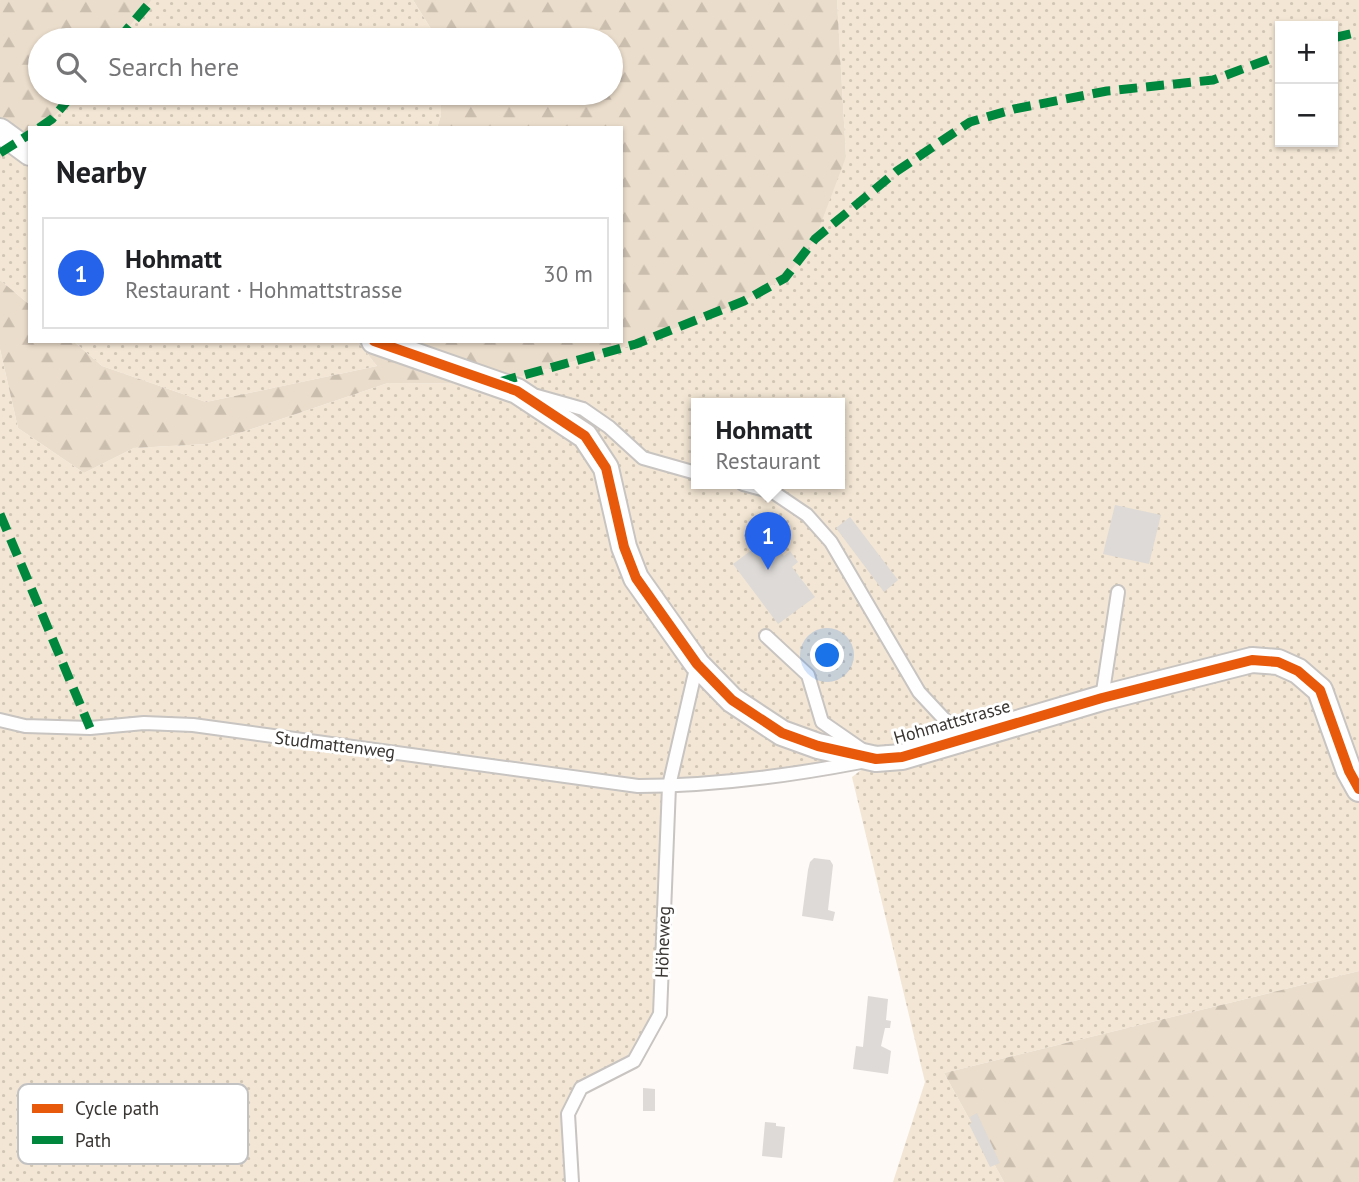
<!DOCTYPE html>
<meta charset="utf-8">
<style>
body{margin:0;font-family:"PT Sans",sans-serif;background:#f6f6f6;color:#202124}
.controls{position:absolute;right:21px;top:21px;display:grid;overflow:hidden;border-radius:0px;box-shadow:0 2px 5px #0004}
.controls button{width:63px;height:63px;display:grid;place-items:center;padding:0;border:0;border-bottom:2px solid #e0e0e0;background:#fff;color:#202124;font:35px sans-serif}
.you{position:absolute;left:828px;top:656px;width:24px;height:24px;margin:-18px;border:5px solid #fff;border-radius:50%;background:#1a73e8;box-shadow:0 0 0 10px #1a73e833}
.badge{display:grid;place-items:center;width:46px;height:46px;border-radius:50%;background:#2563eb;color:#fff;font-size:23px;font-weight:700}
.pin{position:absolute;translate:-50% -58px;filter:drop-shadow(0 2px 4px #0008)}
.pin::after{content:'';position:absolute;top:37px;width:24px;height:21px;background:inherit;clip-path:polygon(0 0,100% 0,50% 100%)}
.popup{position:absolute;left:691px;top:398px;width:154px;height:91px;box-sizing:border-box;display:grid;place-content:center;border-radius:0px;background:#fff;filter:drop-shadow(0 2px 5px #0005);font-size:23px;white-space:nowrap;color:#757577}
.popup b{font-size:26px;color:#202124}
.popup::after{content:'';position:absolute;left:50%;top:100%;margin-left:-14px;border:14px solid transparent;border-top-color:#fff}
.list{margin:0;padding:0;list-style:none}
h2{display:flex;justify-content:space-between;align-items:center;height:91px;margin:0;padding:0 28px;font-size:30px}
h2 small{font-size:23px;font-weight:400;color:#757577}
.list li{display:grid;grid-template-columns:46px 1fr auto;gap:21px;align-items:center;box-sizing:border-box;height:112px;margin:0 14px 14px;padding:0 14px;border:2px solid #e0e0e0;border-radius:0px}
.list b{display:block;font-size:26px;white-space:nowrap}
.list p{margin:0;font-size:23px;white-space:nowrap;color:#757577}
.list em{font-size:23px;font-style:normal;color:#757577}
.icon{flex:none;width:38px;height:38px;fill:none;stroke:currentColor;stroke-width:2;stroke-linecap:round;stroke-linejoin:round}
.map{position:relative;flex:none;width:1359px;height:1182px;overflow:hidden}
.search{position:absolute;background:#fff;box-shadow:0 2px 5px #0004;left:28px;top:28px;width:595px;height:77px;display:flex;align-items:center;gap:18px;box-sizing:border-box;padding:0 24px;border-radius:38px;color:#757577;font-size:26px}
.panel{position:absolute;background:#fff;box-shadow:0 2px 5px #0004;left:28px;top:126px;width:595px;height:217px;border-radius:0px}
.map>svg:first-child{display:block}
.grass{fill:url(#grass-dots);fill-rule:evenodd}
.forest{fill:url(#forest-firs)}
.building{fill:#dddad7}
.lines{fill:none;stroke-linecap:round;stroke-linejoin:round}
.lane-casing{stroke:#c7c4c1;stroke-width:16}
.street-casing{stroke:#c7c4c1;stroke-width:28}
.lane{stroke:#fffefe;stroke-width:12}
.street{stroke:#fffefe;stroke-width:24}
.quiet{stroke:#00873e;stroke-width:9;stroke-dasharray:18 9;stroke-linecap:butt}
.cycleway-casing{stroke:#fff;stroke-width:15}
.cycleway{stroke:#e8590c;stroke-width:10}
.labels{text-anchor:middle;stroke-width:6;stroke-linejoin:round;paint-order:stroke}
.street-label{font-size:18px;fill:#383532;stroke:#fff}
.key{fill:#fff;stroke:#c3c2c2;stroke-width:2}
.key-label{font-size:19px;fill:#383532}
</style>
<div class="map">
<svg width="1359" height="1182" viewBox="0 0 1359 1182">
<defs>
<pattern id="grass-dots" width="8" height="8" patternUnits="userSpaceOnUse" patternTransform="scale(1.75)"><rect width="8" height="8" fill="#f3e6d4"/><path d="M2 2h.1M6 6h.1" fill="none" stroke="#d1c6b6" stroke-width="1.8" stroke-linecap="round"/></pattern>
<pattern id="forest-firs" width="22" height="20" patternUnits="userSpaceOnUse" patternTransform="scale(1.75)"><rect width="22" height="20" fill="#ebddcb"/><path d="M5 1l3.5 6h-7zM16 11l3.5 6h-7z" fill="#cabeaf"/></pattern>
</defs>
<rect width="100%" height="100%" fill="#fdfaf7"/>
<g class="grass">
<path d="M152 0H413L438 40H118Z"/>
<path d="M837 0H1359V971L944 1073 1004 1182H893L925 1082 852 777 874 760 669 786 660 1014 634 1061 581 1088 568 1113 572 1182H0V349L18 428 84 473 134 448 207 444 388 383 495 384 543 370 636 344 744 301 785 278 846 157ZM1280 26H1333V142H1280ZM696 404H840V484H696Z"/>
<path d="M74 93H441V115L437 128H39L52 119Z"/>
<path d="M30 134V305L0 280V159L17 142Z"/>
<path d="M73 341H357L377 366 206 402 102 366Z"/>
</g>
<g class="forest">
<path d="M0 0H152L118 40H40V93H74C62 107 50 128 30 128V134L17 142 0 159Z"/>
<path d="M413 0H837L846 157 815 239 785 278 744 301 636 344 543 370 495 384 388 383 207 444 134 448 84 473 18 428 0 349V280L30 305V341H73L102 366 206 402 377 366 357 341H621V128H437L441 115V93H611V40H438Z"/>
<path d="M1359 971V1182H1004L944 1073Z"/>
</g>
<g class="building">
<path d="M1115 505 1161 515 1149 564 1103 554Z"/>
<path d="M850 517 898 580 884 592 836 528Z"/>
<path d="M769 537 784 556 790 551 798 562 792 567 815 597 778 624 733 564Z"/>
<path d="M814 858 830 860 833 865 828 910 835 912 833 921 802 916 808 870 810 862Z"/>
<path d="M868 996 888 999 886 1020 891 1021 890 1028H885L881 1046 891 1051 888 1074 853 1069 856 1046 863 1047Z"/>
<path d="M643 1088 655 1089V1111H643Z"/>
<path d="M977 1113 1000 1163 990 1167 969 1124 972 1123 970 1117Z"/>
<path d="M765 1122 776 1123V1126L785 1127 782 1158 762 1156Z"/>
</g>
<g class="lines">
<defs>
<g id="lane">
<path d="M537 396 583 409 609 427 643 458 696 473"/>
<path d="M743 484 773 492 807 515 831 542 919 692 946 721 970 735"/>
<path d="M766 636 808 675 822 722 861 749"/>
<path d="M1102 698 1118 592"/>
<path d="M0 720 25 726 90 728 144 723 193 725 638 786C712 786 788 776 861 762"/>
<path d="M572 1182 568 1114 581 1088 634 1061 660 1014 669 786 697 664"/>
</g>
<g id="street">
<path d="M0 131 30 153"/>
<path d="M374 341 517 391 585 436 606 468 624 547 636 578 697 664 732 700 782 733 818 746 876 759 902 757 1102 698 1252 660 1278 662 1298 671 1320 690 1349 771 1359 789"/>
</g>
</defs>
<use href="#lane" class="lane-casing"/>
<use href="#street" class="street-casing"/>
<use href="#lane" class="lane"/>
<use href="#street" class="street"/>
<g class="quiet">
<path d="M1333 38 1359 32"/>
<path d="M118 40 152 0"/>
<path d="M39 128 52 119 74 93"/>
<path d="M0 153 30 134"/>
<path d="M499 382 636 344 744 301 785 278 815 239 897 171 970 122 1014 109 1107 91 1213 80 1280 55"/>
<path d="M0 514 90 728"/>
</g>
<defs>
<path id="cycleway" d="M374 341 517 391 585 436 606 468 624 547 636 578 697 664 732 700 782 733 818 746 876 759 902 757 1102 698 1252 660 1278 662 1298 671 1320 690 1349 771 1359 789"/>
</defs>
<use href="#cycleway" class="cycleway-casing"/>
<use href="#cycleway" class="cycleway"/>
</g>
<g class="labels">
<g class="street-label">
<text transform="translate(952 722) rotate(-16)" y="6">Hohmattstrasse</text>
<text transform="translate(335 745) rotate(7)" y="6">Studmattenweg</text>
<text transform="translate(663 942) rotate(-88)" y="6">Höheweg</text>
</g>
</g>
<rect x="18" y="1084" width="230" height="80" rx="10" class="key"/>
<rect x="32" y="1104" width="31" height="9" fill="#e8590c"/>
<rect x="32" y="1136" width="31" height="8" fill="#00873e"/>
<g class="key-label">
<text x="75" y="1115">Cycle path</text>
<text x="75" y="1147">Path</text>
</g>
</svg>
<div class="controls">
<button>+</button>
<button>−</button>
</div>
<div class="you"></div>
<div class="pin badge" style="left:768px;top:570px">1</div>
<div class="popup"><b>Hohmatt</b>Restaurant</div>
<div class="search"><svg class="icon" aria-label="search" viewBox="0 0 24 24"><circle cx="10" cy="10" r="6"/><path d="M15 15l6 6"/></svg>Search here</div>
<section class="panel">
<h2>Nearby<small></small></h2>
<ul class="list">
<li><span class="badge">1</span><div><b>Hohmatt</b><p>Restaurant · Hohmattstrasse</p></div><em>30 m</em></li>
</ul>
</section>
</div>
